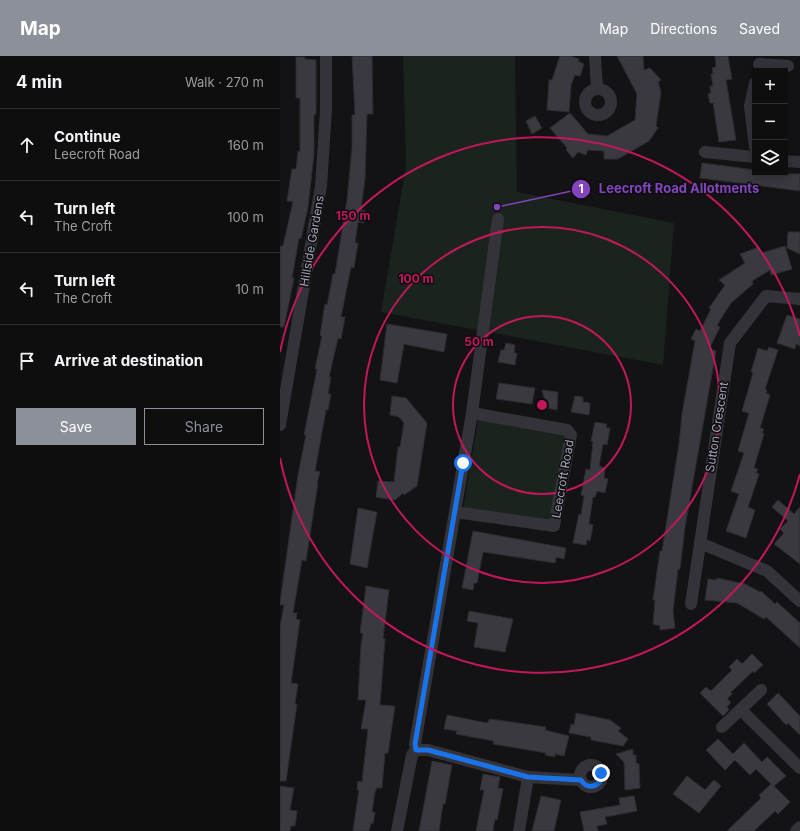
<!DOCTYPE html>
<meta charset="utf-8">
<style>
body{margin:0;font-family:Inter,sans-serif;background:#171718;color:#f1f3f6}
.controls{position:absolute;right:12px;top:12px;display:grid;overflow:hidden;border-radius:0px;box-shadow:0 2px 10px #0003}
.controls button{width:36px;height:36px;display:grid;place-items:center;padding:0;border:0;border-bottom:1px solid #2e2e2f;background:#0e0e0f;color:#f1f3f6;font:20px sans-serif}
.stop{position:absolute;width:12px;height:12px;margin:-9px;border:3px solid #1a73e8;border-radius:50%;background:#fff}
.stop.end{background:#1a73e8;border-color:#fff;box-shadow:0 1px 4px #0008}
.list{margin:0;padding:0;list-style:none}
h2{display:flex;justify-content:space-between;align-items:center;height:52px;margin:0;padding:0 16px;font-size:17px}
h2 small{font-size:13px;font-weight:400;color:#9b9c9e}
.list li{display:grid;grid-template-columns:26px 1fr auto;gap:12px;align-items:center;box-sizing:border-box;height:72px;padding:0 16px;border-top:1px solid #2e2e2f}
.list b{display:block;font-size:15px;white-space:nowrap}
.list p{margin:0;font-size:13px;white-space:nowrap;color:#9b9c9e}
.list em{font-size:13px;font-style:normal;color:#9b9c9e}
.actions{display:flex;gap:8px;padding:12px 16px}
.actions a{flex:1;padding:9px 0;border:1px solid #8c9099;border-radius:0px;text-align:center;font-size:14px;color:#8c9099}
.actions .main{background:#8c9099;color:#fff}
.icon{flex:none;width:22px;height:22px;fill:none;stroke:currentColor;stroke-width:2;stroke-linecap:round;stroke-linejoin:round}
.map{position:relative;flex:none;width:520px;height:775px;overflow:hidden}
header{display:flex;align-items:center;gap:24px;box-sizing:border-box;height:56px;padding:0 20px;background:#8c9099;color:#fff}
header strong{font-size:19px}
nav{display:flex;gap:22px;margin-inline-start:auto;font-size:14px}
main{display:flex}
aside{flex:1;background:#0e0e0f}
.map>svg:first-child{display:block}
.green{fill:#1a231d}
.building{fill:#3a3940;stroke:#2d2c31}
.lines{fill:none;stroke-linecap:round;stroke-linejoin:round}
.minor{stroke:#34333a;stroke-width:12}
.route{stroke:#1a73e8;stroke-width:5}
.ring{fill:none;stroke:#c2185b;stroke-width:2}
.labels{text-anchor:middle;stroke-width:3;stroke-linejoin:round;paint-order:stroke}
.street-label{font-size:12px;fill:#a2a4b6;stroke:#0e0d0f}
.centre{fill:#c2185b;stroke:#0e0d0f;stroke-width:2}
.ring-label{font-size:12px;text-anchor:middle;font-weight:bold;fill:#c2185b;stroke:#0e0d0f;stroke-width:3;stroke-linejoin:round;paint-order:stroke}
.leader{fill:none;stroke:#8344bd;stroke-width:1.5}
.callout-dot{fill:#8344bd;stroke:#0e0d0f;stroke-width:1.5}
.mark-label{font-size:12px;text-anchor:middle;font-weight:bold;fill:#fff}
.callout-label{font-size:13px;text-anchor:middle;font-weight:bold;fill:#8344bd;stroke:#0e0d0f;stroke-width:3;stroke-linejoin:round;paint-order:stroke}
</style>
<header>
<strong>Map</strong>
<nav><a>Map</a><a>Directions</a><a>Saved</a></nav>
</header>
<main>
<aside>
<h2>4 min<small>Walk · 270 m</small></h2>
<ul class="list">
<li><svg class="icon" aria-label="ahead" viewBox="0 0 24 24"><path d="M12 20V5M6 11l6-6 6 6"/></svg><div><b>Continue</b><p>Leecroft Road</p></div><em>160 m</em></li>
<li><svg class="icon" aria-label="left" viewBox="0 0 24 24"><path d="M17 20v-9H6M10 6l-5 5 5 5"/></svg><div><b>Turn left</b><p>The Croft</p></div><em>100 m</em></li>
<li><svg class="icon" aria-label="left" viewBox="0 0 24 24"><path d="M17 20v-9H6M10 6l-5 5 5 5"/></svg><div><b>Turn left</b><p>The Croft</p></div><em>10 m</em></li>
<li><svg class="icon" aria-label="arrive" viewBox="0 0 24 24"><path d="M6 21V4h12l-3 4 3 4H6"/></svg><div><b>Arrive at destination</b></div></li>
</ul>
<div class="actions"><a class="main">Save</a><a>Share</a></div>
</aside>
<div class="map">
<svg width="520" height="775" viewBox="0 0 520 775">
<rect width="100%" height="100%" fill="#131214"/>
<g class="green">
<path d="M123 0H235L237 136 394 167 383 309 101 256 126 110Z"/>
<path d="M198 364 285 379 272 463 183 453Z"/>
</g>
<g class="building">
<path d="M72 0H92L93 58H87L85 123 81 154 85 155 84 167 78 166 75 187H78L74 212 71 211 61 261H65L61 283 58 282 49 321H51L48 338H51L48 354H46L35 415 40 416 37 427H38L26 505 22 504 13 557H17L16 563 20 564 11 627 18 628 15 648H17L6 725H0V571L4 549H0V546L18 419 26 379H24L37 313H35L42 280 40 279 45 248 47 249 53 218H55L67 144 72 92V59H75Z"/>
<path d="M280 0H290L299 3 298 5 304 8 300 20 295 19 291 29 289 56 267 54 269 24H272Z"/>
<path d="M337 0H363L364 14 370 12 381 24 378 26 381 36 376 70 378 72 369 85 338 103H324V95L308 94 306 99 298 96 293 102 286 94 287 92 270 72 290 57 308 78 327 80 355 64 357 38Z"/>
<path d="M435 0H448L452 23 446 24 456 84 439 86 433 47H430L428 38 431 37 430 30H433L431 18H433L432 12 436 11Z"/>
<path d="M16 1H25V3L36 4V58L34 59V98L28 151 21 183 19 182 12 222H14L4 271H0V190H3L13 146 7 145 12 113H16L18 95 20 96V42H16Z"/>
<path d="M255 60 262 72 252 78 246 65Z"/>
<path d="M422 107 475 114 474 117 520 118V135L420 122Z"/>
<path d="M508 176H520V198L507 192Z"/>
<path d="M505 190 512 213 491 219 490 214 472 225 473 228 451 247 437 269 440 271 429 293 436 295 405 471 400 513H398L393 555 395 572 380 574V570L373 568 375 544H373L380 495H382L399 388 402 358 415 285 411 283 416 273 420 275 431 253 429 252 445 229 439 224 465 207 460 198 479 191 481 197Z"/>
<path d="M507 259 520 263V290L516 288 515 293 497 287Z"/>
<path d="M107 268 167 278 164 296 124 288 117 327 100 324Z"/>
<path d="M226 287 235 289 234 297H237L235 309 218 306 221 294H224Z"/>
<path d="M489 291 498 294 485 333 487 334 486 337 490 339 480 372 484 373 482 377 484 378 474 412 478 413 476 417 479 418 468 451 475 454 466 482 446 475 459 438 451 435 464 397 458 395 469 357 462 355 473 317 471 316 478 292 487 295Z"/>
<path d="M219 327 255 332 252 348 216 343Z"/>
<path d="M262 334 278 336 277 354 267 352Z"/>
<path d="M112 340 126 342 147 367 137 430 124 439 123 437 115 444 96 441 98 425 114 426 118 391H120L124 367 119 361 110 359Z"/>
<path d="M295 340 303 341V346L310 347 309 359 291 356Z"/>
<path d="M315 366 327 368 326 372H330L327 389 323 388 319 410 325 412 324 422 328 423 325 437 317 435 315 441H313L309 468 313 469 310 485 307 484 306 489 293 487 299 458 301 459 304 440 301 439 306 413 310 414 313 386 311 385Z"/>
<path d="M498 444 514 458 520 451V508L494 488 504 477 500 473 508 465 492 451Z"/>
<path d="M78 452 97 456 87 512 70 508Z"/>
<path d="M193 475 286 492 284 503 276 501 275 507 203 496 197 527H194L193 534 182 532Z"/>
<path d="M437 522 465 528 480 536 481 535 495 548 497 546 520 567V592L486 561 484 563 457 547 425 544 428 523 437 524Z"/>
<path d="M86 530 109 534 103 582 105 583 100 649 115 650 108 697H105L102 732H97L95 736 92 756H95L93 768 91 767 89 775H73L79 734H77L78 725 82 726 88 673H81L86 644H78L81 589 83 577H80Z"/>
<path d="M189 555 233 563 225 596 194 591 198 567 187 565Z"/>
<path d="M472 598 483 609 474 617 473 615 451 636 452 638 447 643 451 646 447 651 449 654 443 660 420 637 426 631 431 635 452 614 449 611 457 603 462 608Z"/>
<path d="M498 637 520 660V679L508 667 506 669 487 648Z"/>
<path d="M296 657 330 664 341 672 338 675 348 683 343 690 311 684V681L289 677 291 668 294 669Z"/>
<path d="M167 659 207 667 210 663 266 671 265 674 289 680 284 700 275 698V701L265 699 266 697 213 688 214 685 176 678 177 675 164 673Z"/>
<path d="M438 683 453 698 464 687 482 706 487 701 506 720 494 730 510 746 498 758 495 755 474 775H447L481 742 479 739 491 728 476 713 470 719 455 704 445 714 426 694Z"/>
<path d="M353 693V699H356V707L359 708 360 732 345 734 344 706 336 698Z"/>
<path d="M152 705 172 709 165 748H163L159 775H139Z"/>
<path d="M203 718 220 721 218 732 223 733 217 764 215 763 213 775H196L204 734H200Z"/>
<path d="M407 720 425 734 434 724 441 730 419 757 393 738Z"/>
<path d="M0 730 14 732 10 754 17 755 15 770H11L10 775H0Z"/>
<path d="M261 740 281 744 274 775H252Z"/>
<path d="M354 740 357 755 325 761 327 768 317 770 318 775H304L300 756 340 749 339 742Z"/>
</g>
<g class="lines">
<g class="minor">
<path d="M315 0 317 33"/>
<path d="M479 8 508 10"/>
<path d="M475 27 470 50 475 91"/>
<circle cx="318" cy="46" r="13"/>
<path d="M425 96 475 101"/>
<path d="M505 105 520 106"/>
<path d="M0 369 41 130 46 54V0"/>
<path d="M175 456 274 470 291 379 287 374 192 357"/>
<path d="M420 487 487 515 520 545"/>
<path d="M411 548 450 287 486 240 520 243"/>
<path d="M461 654 520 712"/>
<path d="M442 671 481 634"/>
<path d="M136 694 135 688 192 357 218 163"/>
<path d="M136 694H148L248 721 239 775"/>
<circle cx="311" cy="720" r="11"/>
<path d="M248 721 301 724"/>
<path d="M117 775 132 699 136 694"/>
<path d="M516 775 520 771"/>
</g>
</g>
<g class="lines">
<path class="route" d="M183 407 135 688 136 694H148L248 721 301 724C306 732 313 732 320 726L321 717"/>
</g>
<g class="ring">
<circle cx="262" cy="349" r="89"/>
<circle cx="262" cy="349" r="178"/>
<path d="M520 418A267 267 0 0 1 0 402M0 296A267 267 0 0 1 520 280"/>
</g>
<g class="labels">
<g class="street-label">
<text transform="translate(32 185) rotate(-80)" y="4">Hillside Gardens</text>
<text transform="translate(437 371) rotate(-81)" y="4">Sutton Crescent</text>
<text transform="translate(283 423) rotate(-80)" y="4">Leecroft Road</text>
</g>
</g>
<circle cx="262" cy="349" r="6" class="centre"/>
<g class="ring-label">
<text x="73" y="164">150 m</text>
<text x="136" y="227">100 m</text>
<text x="199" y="290">50 m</text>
</g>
<path class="leader" d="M217 151L301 133"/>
<g class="callout-dot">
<circle cx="217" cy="151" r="4"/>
<circle cx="301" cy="133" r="10"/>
</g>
<g class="mark-label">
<text x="301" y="137">1</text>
</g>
<g class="callout-label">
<text x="399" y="137">Leecroft Road Allotments</text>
</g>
</svg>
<div class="controls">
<button>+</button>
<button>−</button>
<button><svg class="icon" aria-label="layers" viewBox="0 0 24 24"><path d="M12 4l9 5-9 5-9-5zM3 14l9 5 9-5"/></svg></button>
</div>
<div class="stop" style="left:183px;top:407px"></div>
<div class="stop end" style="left:321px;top:717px"></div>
</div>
</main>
